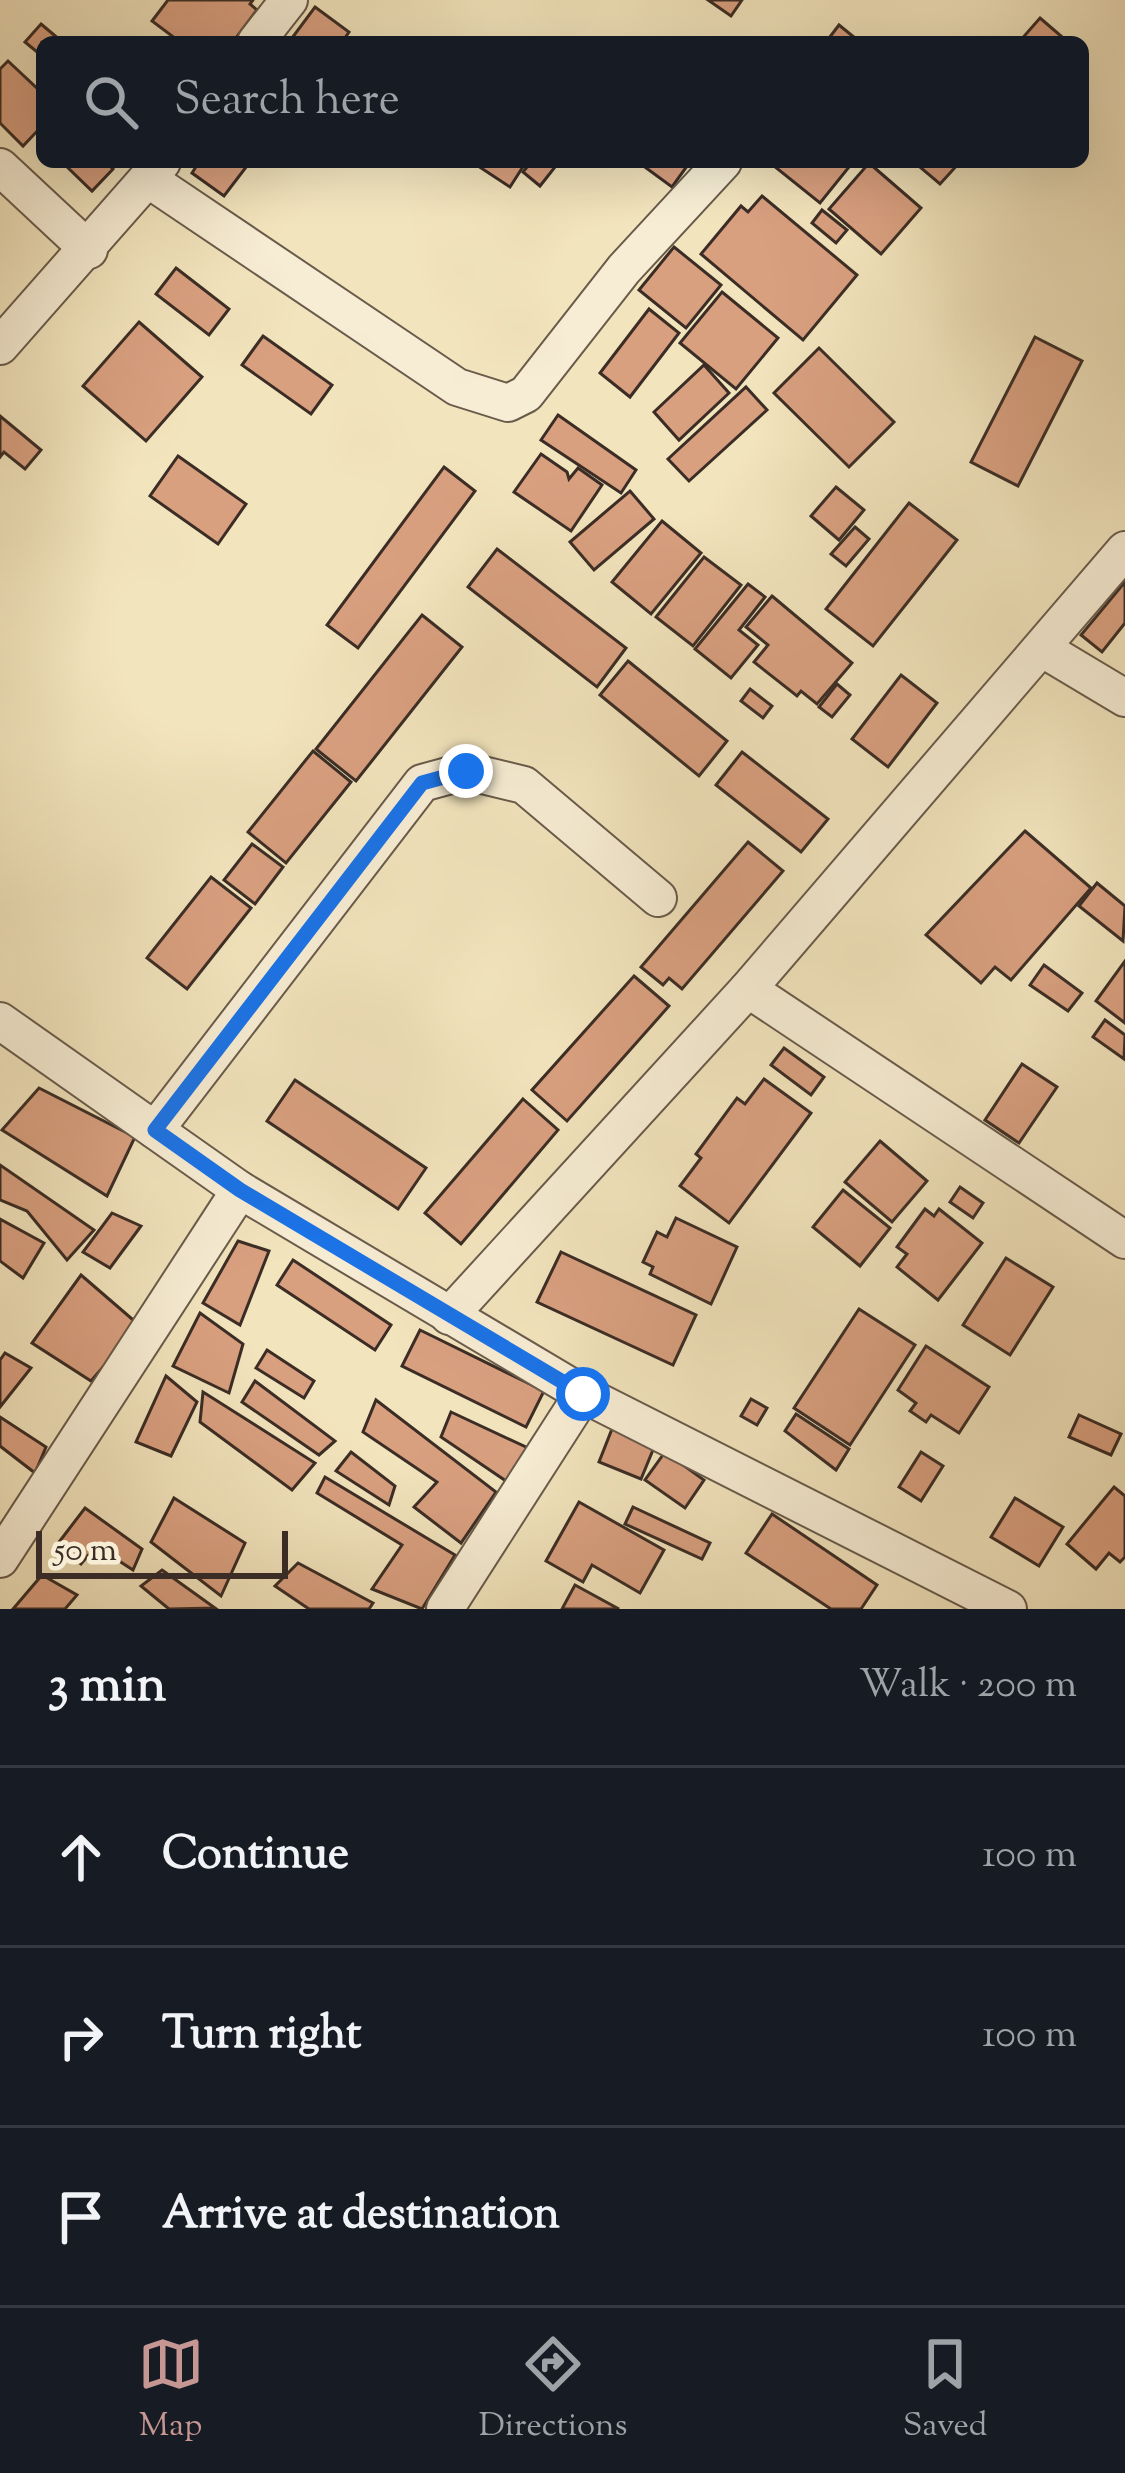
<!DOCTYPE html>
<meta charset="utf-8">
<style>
body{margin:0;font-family:"Sorts Mill Goudy",serif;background:#20242c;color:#f1f3f6}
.scale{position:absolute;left:36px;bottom:30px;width:252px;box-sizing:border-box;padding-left:12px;border:6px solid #3b2d25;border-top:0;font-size:33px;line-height:42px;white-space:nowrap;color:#3b2d25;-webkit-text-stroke:9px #f7edd4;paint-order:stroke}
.stop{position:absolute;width:36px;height:36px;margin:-27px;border:9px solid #1a73e8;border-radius:50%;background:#fff}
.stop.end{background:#1a73e8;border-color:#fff;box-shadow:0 3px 12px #0008}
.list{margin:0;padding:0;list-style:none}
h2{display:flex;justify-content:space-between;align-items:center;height:156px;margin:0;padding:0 48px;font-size:51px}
h2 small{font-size:39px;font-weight:400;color:#9ea1a6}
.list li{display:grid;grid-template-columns:78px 1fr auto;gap:36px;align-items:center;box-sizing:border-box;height:180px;padding:0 48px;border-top:3px solid #363941}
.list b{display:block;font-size:45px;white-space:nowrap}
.list em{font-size:39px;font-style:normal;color:#9ea1a6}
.icon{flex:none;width:66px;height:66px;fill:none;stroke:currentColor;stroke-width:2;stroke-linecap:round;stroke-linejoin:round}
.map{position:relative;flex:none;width:1125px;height:1609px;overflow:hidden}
.search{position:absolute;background:#171b24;box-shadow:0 12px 48px #0002;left:36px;right:36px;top:36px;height:132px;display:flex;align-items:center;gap:30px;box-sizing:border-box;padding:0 42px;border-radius:18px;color:#9ea1a6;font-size:45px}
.sheet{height:696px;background:#171b24}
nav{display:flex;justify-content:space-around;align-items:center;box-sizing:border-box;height:168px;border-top:3px solid #363941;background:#171b24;font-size:33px;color:#9ea1a6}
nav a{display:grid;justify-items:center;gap:6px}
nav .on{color:#c59692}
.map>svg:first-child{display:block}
.building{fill:#d9a080;stroke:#3b2d25;stroke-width:3}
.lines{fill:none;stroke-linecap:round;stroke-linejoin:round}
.minor-casing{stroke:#695b4b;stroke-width:40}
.minor{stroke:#f7edd4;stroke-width:36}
.route{stroke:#1a73e8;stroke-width:15}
</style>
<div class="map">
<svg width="1125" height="1609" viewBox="0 0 1125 1609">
<rect width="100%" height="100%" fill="#f2e4bd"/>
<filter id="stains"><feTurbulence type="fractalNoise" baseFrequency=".00167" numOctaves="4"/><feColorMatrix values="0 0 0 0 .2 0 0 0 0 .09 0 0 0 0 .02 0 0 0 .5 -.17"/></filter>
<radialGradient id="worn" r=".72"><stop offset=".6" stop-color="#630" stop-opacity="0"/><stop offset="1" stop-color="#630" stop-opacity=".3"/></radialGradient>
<g class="building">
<path d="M168 0H253L250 4 257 10 233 42H180L152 21Z"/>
<path d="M708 0H742L731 16Z"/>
<path d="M315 7 349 32 342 42H289Z"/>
<path d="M1040 18 1068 42H1019Z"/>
<path d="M41 24 60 40 42 42V56L25 42Z"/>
<path d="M839 25 860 42H826Z"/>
<path d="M8 61 42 93V126L23 146 0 123V69Z"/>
<path d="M62 162H106L113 169 92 191Z"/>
<path d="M199 162H250L224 196 192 173Z"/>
<path d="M472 162H526L510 187Z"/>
<path d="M531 162 555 167 540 186 523 172Z"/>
<path d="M638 162H690L672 187Z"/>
<path d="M769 162H853L820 203Z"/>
<path d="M914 162H960L940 184Z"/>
<path d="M869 163 921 208 881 254 829 209Z"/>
<path d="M762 196 857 275 803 340 701 254 741 206 748 212Z"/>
<path d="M822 210 847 230 836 243 812 223Z"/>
<path d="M674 247 721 285 686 328 639 290Z"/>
<path d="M176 268 229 309 209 335 156 294Z"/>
<path d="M722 292 778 338 736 389 680 343Z"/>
<path d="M649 309 679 333 630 397 600 373Z"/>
<path d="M139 322 202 377 146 441 83 386Z"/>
<path d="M263 336 332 385 311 414 242 365Z"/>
<path d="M1035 337 1082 361 1018 486 971 462Z"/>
<path d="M819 348 894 422 849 467 774 393Z"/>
<path d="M704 365 729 393 679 440 654 412Z"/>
<path d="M746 387 767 410 689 481 668 459Z"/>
<path d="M558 415 636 470 621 493 541 440Z"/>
<path d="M0 416 41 450 25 469 4 452 0 457Z"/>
<path d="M541 454 567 472 569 479 578 468 602 485 571 531 514 492Z"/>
<path d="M178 456 246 504 218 544 150 496Z"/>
<path d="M444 467 475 491 358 648 327 625Z"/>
<path d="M836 487 864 510 839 540 811 516Z"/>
<path d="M630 491 654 519 594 570 570 542Z"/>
<path d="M909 503 957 540 873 646 826 609Z"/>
<path d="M662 521 701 553 651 614 612 582Z"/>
<path d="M855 527 869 539 846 566 831 554Z"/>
<path d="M497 549 626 648 597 687 468 587Z"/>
<path d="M704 557 741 585 693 646 656 617Z"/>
<path d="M1125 582V623L1102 652 1081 635Z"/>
<path d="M748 584 765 597 739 630 758 645 731 678 695 649Z"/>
<path d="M772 596 852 663 817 704 801 691 797 696 754 662 768 645 746 627Z"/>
<path d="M422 615 462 647 356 781 316 749Z"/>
<path d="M628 661 727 741 699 776 600 695Z"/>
<path d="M901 675 937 703 888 767 852 739Z"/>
<path d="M837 684 850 695 832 717 819 707Z"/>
<path d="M750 689 772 706 763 718 741 701Z"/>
<path d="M313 751 351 782 286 863 248 832Z"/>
<path d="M742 752 828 819 801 852 716 785Z"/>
<path d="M1025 831 1091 888 1011 980 995 967 981 983 926 935Z"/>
<path d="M748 842 783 871 682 989 669 978 663 985 641 967Z"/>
<path d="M252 844 283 867 255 904 224 880Z"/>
<path d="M211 877 251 908 187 989 147 958Z"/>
<path d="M1097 883 1125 906 1123 941 1079 906Z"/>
<path d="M1125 961V1023L1096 1001Z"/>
<path d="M1044 965 1082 993 1068 1011 1030 985Z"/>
<path d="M634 976 669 1006 567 1121 532 1090Z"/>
<path d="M1105 1020 1125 1035 1124 1059 1093 1037Z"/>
<path d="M784 1048 824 1077 811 1095 771 1065Z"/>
<path d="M1022 1064 1057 1087 1019 1143 985 1120Z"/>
<path d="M764 1079 811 1113 729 1223 680 1186 701 1158 696 1154 737 1098 745 1104Z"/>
<path d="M295 1080 426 1168 398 1209 267 1121Z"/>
<path d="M39 1088 135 1137 107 1196 2 1130Z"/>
<path d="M523 1099 558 1130 461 1244 425 1213Z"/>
<path d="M880 1141 927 1181 892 1222 845 1182Z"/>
<path d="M0 1165 94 1230 67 1260 27 1211 0 1200Z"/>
<path d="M960 1187 983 1203 973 1218 950 1202Z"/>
<path d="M843 1190 890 1228 860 1266 813 1227Z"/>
<path d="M925 1209 934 1216 939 1209 982 1243 938 1300 897 1267 907 1254 897 1247Z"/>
<path d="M112 1213 141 1226 110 1268 83 1252Z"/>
<path d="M676 1218 737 1247 711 1304 650 1274 653 1267 643 1262 657 1232 667 1237Z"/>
<path d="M0 1219 44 1243 23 1278 0 1261Z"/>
<path d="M238 1241 269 1251 240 1325 203 1303Z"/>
<path d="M561 1252 696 1315 673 1365 537 1302Z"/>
<path d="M1006 1258 1053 1287 1010 1355 963 1325Z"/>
<path d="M293 1260 391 1325 375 1350 277 1285Z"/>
<path d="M81 1275 139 1325 91 1381 32 1343Z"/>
<path d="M859 1309 915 1345 850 1445 794 1408Z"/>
<path d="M200 1313 243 1344 229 1393 173 1366Z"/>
<path d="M420 1330 544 1391 526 1427 402 1366Z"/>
<path d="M926 1346 989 1387 959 1433 931 1415 926 1422 910 1411 916 1403 898 1390Z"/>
<path d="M267 1350 314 1381 304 1398 256 1368Z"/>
<path d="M5 1353 31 1368 0 1407V1360Z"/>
<path d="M166 1376 197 1402 171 1456 136 1442Z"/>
<path d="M255 1381 335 1441 319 1455 242 1402Z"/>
<path d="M203 1392 315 1463 292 1490 200 1422Z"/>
<path d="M751 1399 767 1408 757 1425 741 1416Z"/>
<path d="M376 1400 496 1492 461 1543 414 1507 437 1482 363 1432Z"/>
<path d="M451 1412 528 1448 509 1483 441 1437Z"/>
<path d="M796 1414 849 1449 836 1470 785 1431Z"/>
<path d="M1079 1415 1121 1434 1111 1455 1069 1437Z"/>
<path d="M0 1417 46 1447 35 1473 0 1446Z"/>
<path d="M612 1429 655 1445 641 1479 599 1462Z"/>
<path d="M351 1452 395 1486 389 1505 336 1471Z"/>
<path d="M665 1452 704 1480 685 1508 645 1480Z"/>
<path d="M921 1452 943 1466 921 1501 899 1487Z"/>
<path d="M325 1477 455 1555 422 1609 372 1589 402 1545 317 1493Z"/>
<path d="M1114 1487 1125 1496V1557L1120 1562 1109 1553 1096 1569 1067 1544Z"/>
<path d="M174 1498 245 1543 221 1596 151 1542Z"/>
<path d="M1015 1498 1063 1527 1039 1566 991 1537Z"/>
<path d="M579 1502 664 1550 640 1593 592 1565 583 1582 546 1561Z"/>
<path d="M633 1507 710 1543 702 1559 625 1524Z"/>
<path d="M85 1508 142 1549 133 1570 96 1546 81 1564 56 1546Z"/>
<path d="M772 1514 877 1585 861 1609H831L746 1553Z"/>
<path d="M298 1563 373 1603 369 1609H309L275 1586Z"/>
<path d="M162 1570 215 1608 169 1609 141 1586Z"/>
<path d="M42 1575 77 1595 65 1609H13Z"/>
<path d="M575 1585 619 1609H562Z"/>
</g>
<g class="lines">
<defs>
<g id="minor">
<path d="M256 42 289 0"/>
<path d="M0 167 89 250"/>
<path d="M148 179 457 387 508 403 526 394 624 269 723 162"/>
<path d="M0 346 162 162"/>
<path d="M1043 649 1125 698"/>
<path d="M748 989 1125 1240"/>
<path d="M0 1021 240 1190 583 1394 1008 1609"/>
<path d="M155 1130 422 783 466 771 524 785 658 898"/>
<path d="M449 1316 748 989 1125 550"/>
<path d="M0 1559 240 1190"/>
<path d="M445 1609 583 1394"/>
</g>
</defs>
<use href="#minor" class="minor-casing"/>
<use href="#minor" class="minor"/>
</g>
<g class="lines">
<path class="route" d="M466 771 422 783 155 1130 240 1190 583 1394"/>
</g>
<rect width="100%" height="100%" filter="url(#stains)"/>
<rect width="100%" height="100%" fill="url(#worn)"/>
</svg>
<div class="scale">50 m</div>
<div class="stop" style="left:583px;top:1394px"></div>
<div class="stop end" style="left:466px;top:771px"></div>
<div class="search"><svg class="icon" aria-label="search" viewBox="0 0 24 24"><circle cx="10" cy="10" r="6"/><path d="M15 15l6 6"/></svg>Search here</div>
</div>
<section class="sheet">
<h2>3 min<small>Walk · 200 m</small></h2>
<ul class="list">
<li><svg class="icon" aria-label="ahead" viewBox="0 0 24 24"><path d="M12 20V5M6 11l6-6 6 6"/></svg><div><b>Continue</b></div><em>100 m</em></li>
<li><svg class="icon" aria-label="right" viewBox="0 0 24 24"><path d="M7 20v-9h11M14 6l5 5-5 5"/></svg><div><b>Turn right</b></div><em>100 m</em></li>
<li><svg class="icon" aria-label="arrive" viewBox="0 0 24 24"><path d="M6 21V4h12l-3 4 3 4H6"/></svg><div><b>Arrive at destination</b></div></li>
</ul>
</section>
<nav>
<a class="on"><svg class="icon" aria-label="map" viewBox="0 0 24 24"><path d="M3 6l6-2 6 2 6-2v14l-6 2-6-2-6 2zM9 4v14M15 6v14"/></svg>Map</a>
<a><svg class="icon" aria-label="directions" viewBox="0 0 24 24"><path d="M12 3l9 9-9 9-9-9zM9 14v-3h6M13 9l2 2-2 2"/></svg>Directions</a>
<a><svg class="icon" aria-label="saved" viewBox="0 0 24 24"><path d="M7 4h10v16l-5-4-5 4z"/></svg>Saved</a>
</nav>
